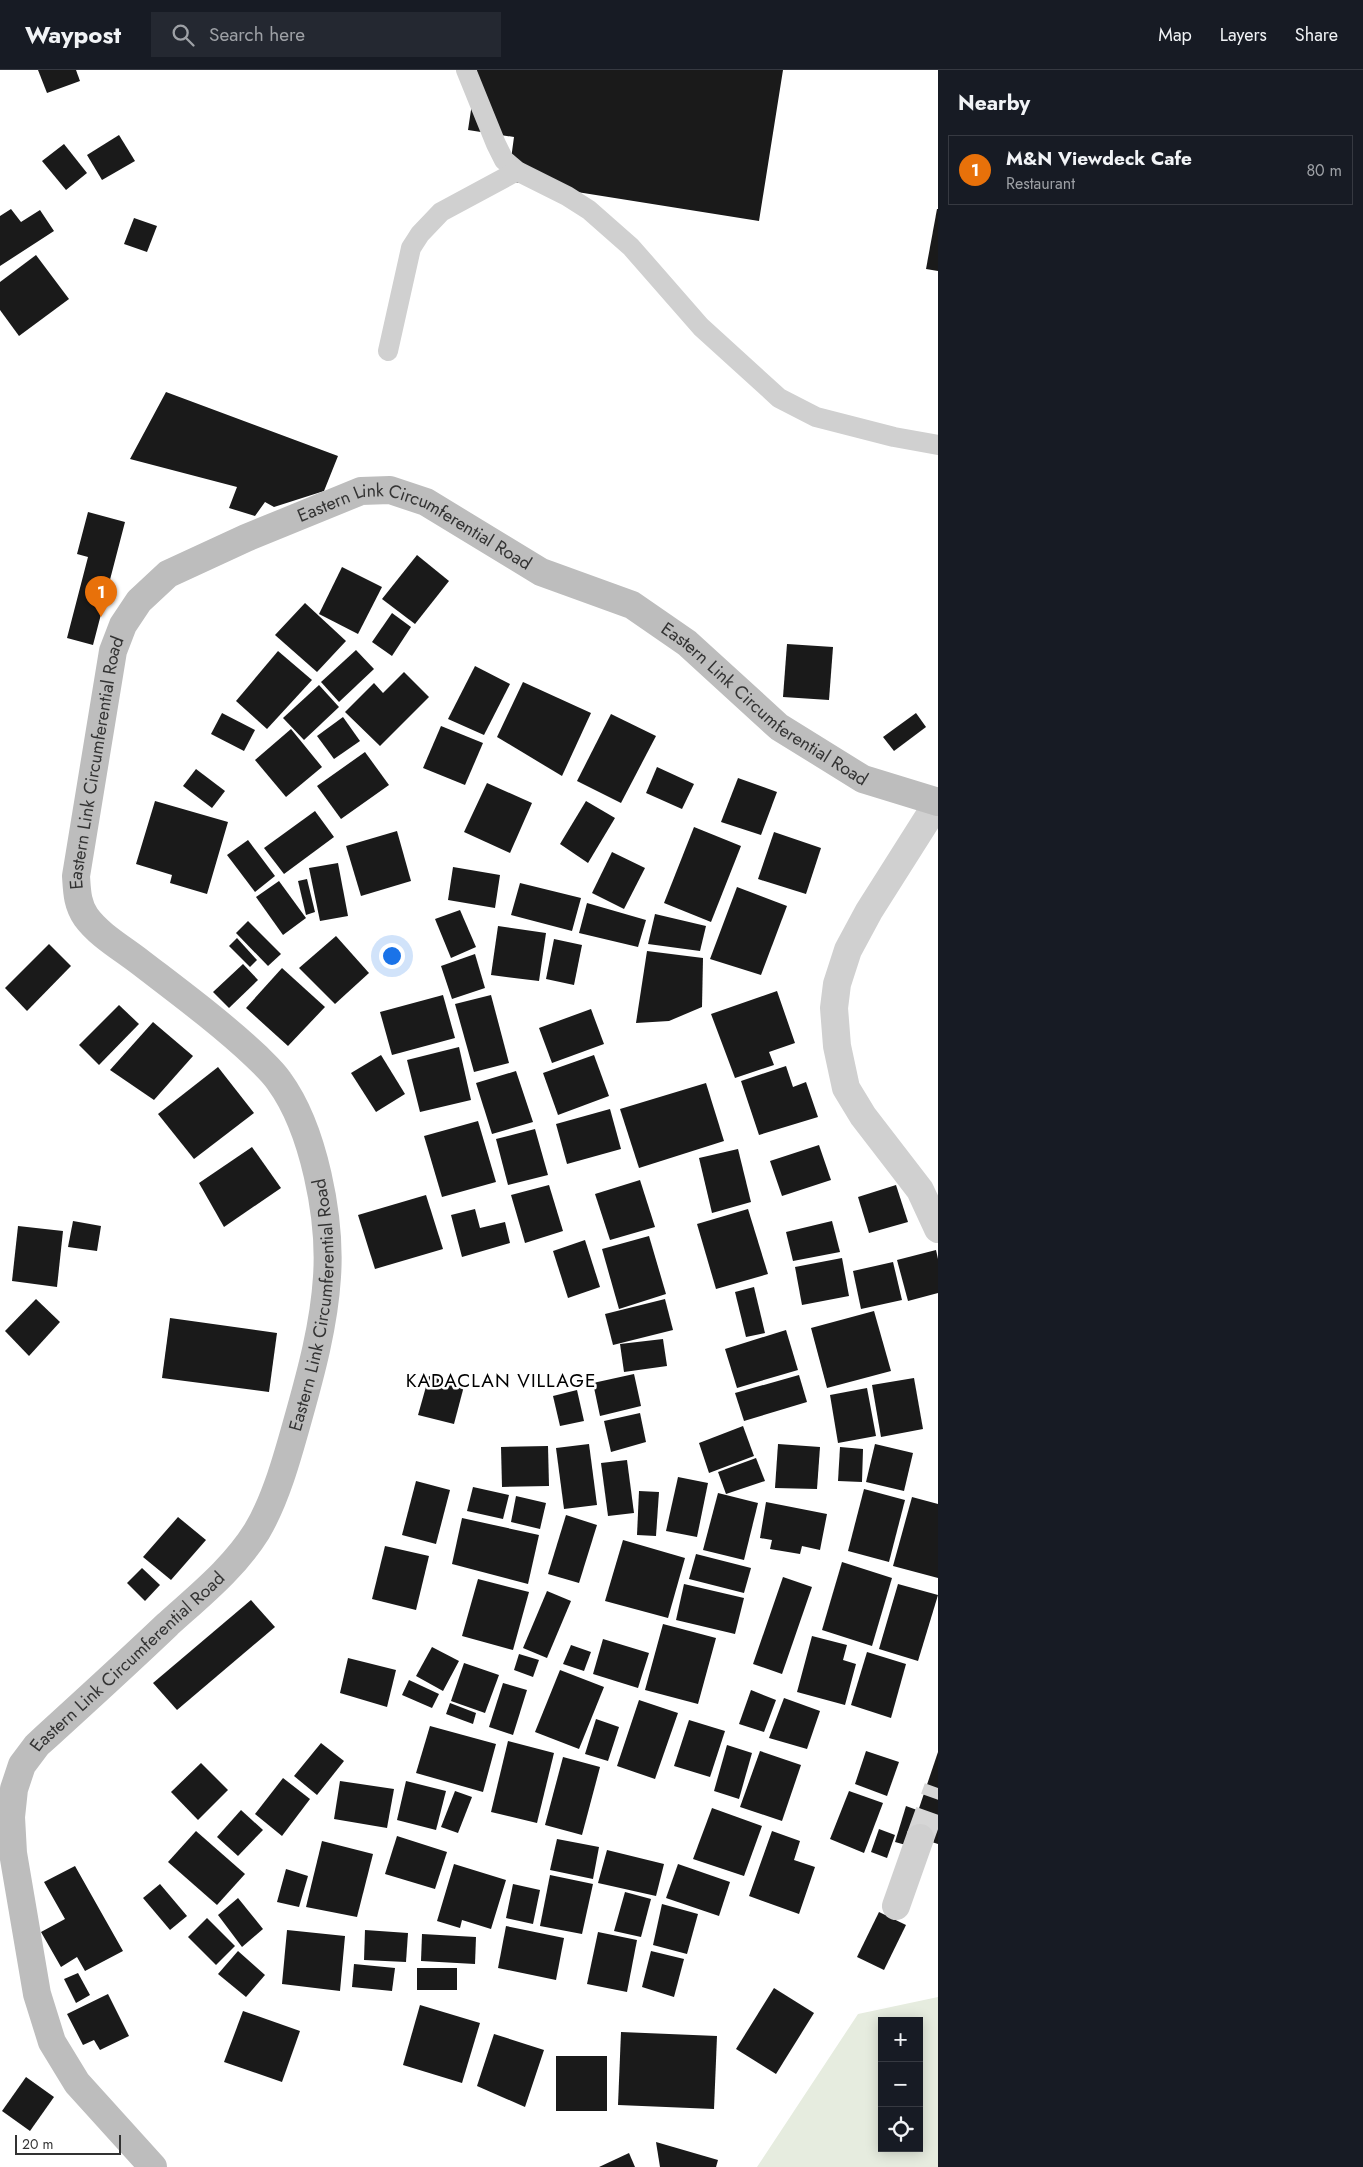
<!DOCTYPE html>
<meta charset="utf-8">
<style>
body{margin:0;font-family:Jost,sans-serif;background:#242831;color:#f1f3f6}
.controls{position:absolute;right:15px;bottom:15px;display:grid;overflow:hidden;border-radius:0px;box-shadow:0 2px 12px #0003}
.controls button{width:45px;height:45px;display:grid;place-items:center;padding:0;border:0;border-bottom:1px solid #363941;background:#171b24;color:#f1f3f6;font:25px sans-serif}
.scale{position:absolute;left:15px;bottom:12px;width:106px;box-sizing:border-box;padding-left:5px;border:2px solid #333;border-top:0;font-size:14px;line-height:18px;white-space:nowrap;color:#333;-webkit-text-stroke:4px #fff;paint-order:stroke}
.you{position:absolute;left:391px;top:885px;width:18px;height:18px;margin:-12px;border:4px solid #fff;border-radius:50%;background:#1a73e8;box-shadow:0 0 0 8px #1a73e833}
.badge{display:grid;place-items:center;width:32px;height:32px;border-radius:50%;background:#0f766e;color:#fff;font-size:16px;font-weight:700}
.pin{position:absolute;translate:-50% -41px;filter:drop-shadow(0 1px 2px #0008)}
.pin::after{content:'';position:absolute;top:26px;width:18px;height:15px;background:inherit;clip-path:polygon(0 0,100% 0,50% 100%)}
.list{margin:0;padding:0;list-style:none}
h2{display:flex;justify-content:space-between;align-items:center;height:65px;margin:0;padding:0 20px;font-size:21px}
h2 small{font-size:16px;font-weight:400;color:#9ea1a6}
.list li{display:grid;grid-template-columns:32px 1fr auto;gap:15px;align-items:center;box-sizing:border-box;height:70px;margin:0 10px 10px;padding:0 10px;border:1px solid #363941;border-radius:0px}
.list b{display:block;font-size:19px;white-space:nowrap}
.list p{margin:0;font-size:16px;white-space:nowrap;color:#9ea1a6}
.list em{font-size:16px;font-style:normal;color:#9ea1a6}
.icon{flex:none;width:28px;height:28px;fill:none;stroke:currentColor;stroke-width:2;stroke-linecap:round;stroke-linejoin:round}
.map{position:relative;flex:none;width:938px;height:2097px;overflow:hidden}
header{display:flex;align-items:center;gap:30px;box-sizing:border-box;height:70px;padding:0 25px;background:#171b24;border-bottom:1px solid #363941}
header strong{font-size:24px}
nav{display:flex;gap:28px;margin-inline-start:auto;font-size:18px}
.search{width:350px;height:45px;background:#242831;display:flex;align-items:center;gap:12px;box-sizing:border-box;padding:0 18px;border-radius:0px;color:#9ea1a6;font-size:19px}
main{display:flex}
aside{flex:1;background:#171b24}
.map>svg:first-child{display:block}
.green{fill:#e6ecdf;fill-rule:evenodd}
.building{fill:#1a1a1a}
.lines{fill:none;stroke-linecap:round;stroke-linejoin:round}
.street-tunnel{stroke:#d6d6d6;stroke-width:28;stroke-dasharray:28 14;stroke-linecap:butt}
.lane{stroke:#d0d0d0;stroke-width:20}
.street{stroke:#d0d0d0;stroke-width:28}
.secondary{stroke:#bdbdbd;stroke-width:28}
.labels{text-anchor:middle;stroke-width:5;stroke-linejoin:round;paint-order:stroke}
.street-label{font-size:18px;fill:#333;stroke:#fff}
.neighbourhood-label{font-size:19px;letter-spacing:1px;fill:#000;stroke:#fff}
</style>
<header>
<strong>Waypost</strong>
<div class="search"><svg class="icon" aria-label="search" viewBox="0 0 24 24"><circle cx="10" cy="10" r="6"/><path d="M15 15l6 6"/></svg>Search here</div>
<nav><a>Map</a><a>Layers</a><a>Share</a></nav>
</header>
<main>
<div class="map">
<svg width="938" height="2097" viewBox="0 0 938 2097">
<rect width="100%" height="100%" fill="#fff"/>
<path class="green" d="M938 1927V2097H757L858 1944ZM882 1951H919V2078H882Z"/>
<g class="building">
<path d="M38 0H76L80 11 47 23Z"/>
<path d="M477 0H783L759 151 508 111 514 67 468 60Z"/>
<path d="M119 65 135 91 102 110 87 85Z"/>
<path d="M64 74 87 103 66 120 42 91Z"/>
<path d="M11 139 21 152 40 140 54 161 0 196V146Z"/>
<path d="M937 139H938V201L926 199Z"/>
<path d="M134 148 157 156 147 182 124 174Z"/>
<path d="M36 185 69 229 19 266 0 240V212Z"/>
<path d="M166 322 338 386 324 421 274 437 265 432 255 446 229 438 237 417 130 389Z"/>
<path d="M88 442 125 452 93 575 67 568 88 487 77 484Z"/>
<path d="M417 485 449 511 415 554 382 529Z"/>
<path d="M342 497 382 517 358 564 319 544Z"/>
<path d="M305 533 346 571 317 602 275 565Z"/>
<path d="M392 543 411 557 392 586 372 572Z"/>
<path d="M787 574 833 577 829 630 783 627Z"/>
<path d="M356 580 374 599 339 632 321 612Z"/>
<path d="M278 581 312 610 267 659 236 631Z"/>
<path d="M475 596 510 614 484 665 448 649Z"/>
<path d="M404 602 429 627 380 676 345 642 374 613 383 623Z"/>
<path d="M523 612 591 643 562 706 497 667Z"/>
<path d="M319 615 339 637 304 670 283 648Z"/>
<path d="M222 643 255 660 244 681 211 664Z"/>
<path d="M916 643 926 657 894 681 883 667Z"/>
<path d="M611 644 656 666 621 733 577 711Z"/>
<path d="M343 647 360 671 334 689 317 666Z"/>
<path d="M441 656 483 673 465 715 423 698Z"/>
<path d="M291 659 322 697 286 727 255 690Z"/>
<path d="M365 682 389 715 341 749 317 716Z"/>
<path d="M657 697 694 714 682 739 646 723Z"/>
<path d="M196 699 225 721 212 738 183 716Z"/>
<path d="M738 708 777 722 761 765 721 752Z"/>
<path d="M487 713 532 733 510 783 464 762Z"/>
<path d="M155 731 228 752 207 824 170 813 172 805 136 794Z"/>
<path d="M586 731 615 748 588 793 560 774Z"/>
<path d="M315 741 334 767 284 804 264 778Z"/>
<path d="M694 757 741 776 711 852 664 833Z"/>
<path d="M397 761 411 811 361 826 346 776Z"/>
<path d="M774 762 821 778 806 824 758 809Z"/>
<path d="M248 770 275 806 255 822 227 785Z"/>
<path d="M612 782 645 798 624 839 592 823Z"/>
<path d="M338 793 348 846 320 851 309 798Z"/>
<path d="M453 797 500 805 495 838 448 830Z"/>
<path d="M307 809 315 842 306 845 298 811Z"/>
<path d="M279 811 306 848 283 865 256 827Z"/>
<path d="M520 813 581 828 572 861 511 845Z"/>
<path d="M737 817 787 836 761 905 710 889Z"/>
<path d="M587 833 646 850 638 877 579 863Z"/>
<path d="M460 840 476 877 451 888 435 849Z"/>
<path d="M655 844 706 856 700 881 648 874Z"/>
<path d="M248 851 281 884 268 896 236 863Z"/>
<path d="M498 856 546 863 539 911 491 905Z"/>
<path d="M336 866 369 903 335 934 299 898Z"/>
<path d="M237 868 257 890 250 897 229 876Z"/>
<path d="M554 869 582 875 574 915 546 909Z"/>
<path d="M49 874 71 896 27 941 5 918Z"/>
<path d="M647 881 703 888 702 937 669 951 636 953Z"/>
<path d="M475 884 485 918 452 929 441 896Z"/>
<path d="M243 894 258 910 229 938 213 922Z"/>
<path d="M282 898 325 937 288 976 246 938Z"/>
<path d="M777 921 795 973 769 982 774 995 735 1008 711 944Z"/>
<path d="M443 925 455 968 392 985 380 942Z"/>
<path d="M491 925 509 993 474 1002 455 934Z"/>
<path d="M119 935 139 954 99 995 79 975Z"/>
<path d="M591 939 604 974 552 993 539 958Z"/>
<path d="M153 952 193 986 154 1030 110 1000Z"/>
<path d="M459 977 471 1030 420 1042 407 990Z"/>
<path d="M381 985 405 1024 376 1042 351 1003Z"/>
<path d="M594 985 609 1026 558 1045 543 1003Z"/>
<path d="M786 996 793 1017 806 1012 818 1047 759 1065 741 1011Z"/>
<path d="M218 997 254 1043 194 1089 158 1044Z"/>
<path d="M516 1001 533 1052 492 1064 476 1013Z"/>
<path d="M706 1013 724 1071 639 1098 620 1039Z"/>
<path d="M610 1039 621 1079 567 1094 556 1054Z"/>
<path d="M478 1051 496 1112 442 1127 424 1066Z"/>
<path d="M535 1059 548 1105 508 1115 496 1069Z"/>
<path d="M819 1075 831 1110 782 1126 770 1091Z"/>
<path d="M252 1077 281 1118 224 1157 199 1113Z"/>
<path d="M738 1079 751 1132 712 1143 699 1088Z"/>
<path d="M640 1110 655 1157 610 1170 595 1124Z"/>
<path d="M549 1115 563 1161 525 1173 511 1125Z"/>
<path d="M896 1115 908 1152 869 1163 858 1127Z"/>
<path d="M426 1125 443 1179 375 1199 358 1145Z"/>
<path d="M475 1139 480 1158 505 1152 510 1173 462 1187 451 1145Z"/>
<path d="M748 1139 768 1204 716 1219 697 1154Z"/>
<path d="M73 1151 101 1156 97 1181 68 1177Z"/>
<path d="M832 1151 840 1182 793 1191 786 1162Z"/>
<path d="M18 1156 63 1161 57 1217 12 1211Z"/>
<path d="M649 1166 666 1224 619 1239 602 1179Z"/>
<path d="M585 1170 600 1217 568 1228 553 1181Z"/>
<path d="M936 1180 938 1189V1223L908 1231 897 1190Z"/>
<path d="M842 1188 849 1226 802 1235 795 1197Z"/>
<path d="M893 1192 902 1230 861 1239 853 1201Z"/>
<path d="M754 1217 765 1263 746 1267 735 1222Z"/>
<path d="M36 1229 60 1252 29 1286 5 1261Z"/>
<path d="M665 1229 673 1260 613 1275 605 1244Z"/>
<path d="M874 1241 891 1301 827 1318 811 1258Z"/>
<path d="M170 1248 277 1263 269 1322 162 1308Z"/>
<path d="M786 1260 798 1300 737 1318 725 1279Z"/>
<path d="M663 1269 667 1296 624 1302 620 1274Z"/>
<path d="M634 1304 641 1336 600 1346 593 1313Z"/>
<path d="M799 1305 807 1332 744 1351 735 1323Z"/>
<path d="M429 1306 464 1316 454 1354 418 1345Z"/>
<path d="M914 1308 923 1359 881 1367 872 1315Z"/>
<path d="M867 1318 876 1366 838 1373 830 1325Z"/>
<path d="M577 1320 584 1351 560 1356 553 1326Z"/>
<path d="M640 1343 646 1372 611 1382 604 1351Z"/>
<path d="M743 1356 754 1386 709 1403 699 1373Z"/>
<path d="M589 1374 597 1435 564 1439 556 1378Z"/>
<path d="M778 1374 820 1377 817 1419 775 1418Z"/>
<path d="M875 1374 913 1383 904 1421 866 1412Z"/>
<path d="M548 1376 549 1416 502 1417 501 1377Z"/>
<path d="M840 1377 863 1379 862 1412 838 1411Z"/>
<path d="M756 1388 765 1411 726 1424 718 1402Z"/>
<path d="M627 1390 634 1443 608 1446 601 1393Z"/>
<path d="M678 1407 708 1413 697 1467 666 1461Z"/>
<path d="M416 1411 450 1420 436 1474 402 1465Z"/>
<path d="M473 1417 509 1425 503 1449 467 1441Z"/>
<path d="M864 1419 905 1430 889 1492 848 1481Z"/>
<path d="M639 1421 659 1422 656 1466 637 1465Z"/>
<path d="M718 1423 758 1433 744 1490 703 1480Z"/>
<path d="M516 1426 546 1433 540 1459 511 1452Z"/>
<path d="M912 1427 938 1434V1508L893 1496Z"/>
<path d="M766 1432 827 1444 820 1480 802 1476 800 1484 770 1479 772 1470 760 1468Z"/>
<path d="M566 1445 597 1455 579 1513 548 1504Z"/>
<path d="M178 1447 206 1470 171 1510 143 1487Z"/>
<path d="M462 1448 539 1465 528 1514 452 1494Z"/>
<path d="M623 1470 685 1488 668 1548 605 1531Z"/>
<path d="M385 1476 429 1486 416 1540 372 1529Z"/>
<path d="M696 1484 751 1498 744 1523 689 1509Z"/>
<path d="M842 1492 892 1508 872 1576 822 1560Z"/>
<path d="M142 1498 160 1515 145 1531 127 1513Z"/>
<path d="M783 1507 812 1517 782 1604 753 1594Z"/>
<path d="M478 1509 529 1522 513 1580 462 1566Z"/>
<path d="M684 1514 744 1528 735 1564 676 1550Z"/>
<path d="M898 1514 938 1525 918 1591 879 1579Z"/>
<path d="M547 1521 571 1531 547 1588 523 1578Z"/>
<path d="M251 1530 275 1557 177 1640 153 1613Z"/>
<path d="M663 1554 716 1568 698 1634 645 1620Z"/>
<path d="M812 1566 847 1575 843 1590 856 1594 845 1635 797 1622Z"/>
<path d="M603 1569 649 1583 638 1618 593 1604Z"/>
<path d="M571 1575 591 1582 584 1601 563 1594Z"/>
<path d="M432 1577 459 1591 443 1621 416 1606Z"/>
<path d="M867 1582 906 1594 891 1648 851 1635Z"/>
<path d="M519 1584 539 1590 533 1607 514 1600Z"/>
<path d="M348 1588 396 1600 387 1637 340 1623Z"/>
<path d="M464 1593 499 1605 485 1643 451 1631Z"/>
<path d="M560 1600 604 1617 579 1679 535 1662Z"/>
<path d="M409 1610 439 1624 432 1638 402 1625Z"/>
<path d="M503 1613 527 1620 513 1665 489 1657Z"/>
<path d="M751 1620 776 1630 764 1662 739 1654Z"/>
<path d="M784 1628 820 1641 807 1679 769 1668Z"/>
<path d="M639 1630 678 1643 655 1709 617 1696Z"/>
<path d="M450 1633 476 1643 473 1654 446 1644Z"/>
<path d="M596 1649 619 1657 608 1691 585 1684Z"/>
<path d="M689 1650 725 1661 710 1707 674 1696Z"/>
<path d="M430 1656 496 1674 483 1722 416 1703Z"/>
<path d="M508 1671 554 1683 537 1753 491 1742Z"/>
<path d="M321 1673 344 1691 317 1725 294 1706Z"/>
<path d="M727 1675 752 1683 739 1729 714 1721Z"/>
<path d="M760 1681 801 1695 782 1751 740 1737Z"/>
<path d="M866 1681 899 1692 887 1726 855 1714Z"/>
<path d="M938 1682V1774L910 1765Z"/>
<path d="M563 1687 600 1697 582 1765 545 1755Z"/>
<path d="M201 1693 228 1720 198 1750 171 1722Z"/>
<path d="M283 1708 310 1729 282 1766 255 1744Z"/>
<path d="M340 1711 394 1719 387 1758 334 1749Z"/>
<path d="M406 1711 446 1721 436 1760 397 1750Z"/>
<path d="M455 1721 472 1727 458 1763 441 1757Z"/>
<path d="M849 1721 883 1733 864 1783 830 1769Z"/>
<path d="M906 1736 917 1740 906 1775 895 1772Z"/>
<path d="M712 1738 762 1756 744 1806 693 1789Z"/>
<path d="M241 1740 263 1760 238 1786 217 1767Z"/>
<path d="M879 1759 895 1765 887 1788 871 1782Z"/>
<path d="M196 1761 245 1804 217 1835 168 1792Z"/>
<path d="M772 1761 800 1771 794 1790 815 1797 799 1844 749 1826Z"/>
<path d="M397 1766 447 1782 435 1819 385 1804Z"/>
<path d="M557 1769 599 1777 593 1809 550 1800Z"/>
<path d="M322 1771 373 1784 357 1847 306 1837Z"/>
<path d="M607 1780 664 1794 656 1826 598 1813Z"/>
<path d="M454 1794 506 1810 491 1859 462 1850 460 1858 437 1851Z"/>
<path d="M678 1794 730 1812 719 1846 666 1828Z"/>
<path d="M75 1796 123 1881 85 1901 77 1887 61 1897 41 1862 65 1849 44 1812Z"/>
<path d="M286 1799 308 1806 299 1837 277 1832Z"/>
<path d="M550 1805 593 1814 582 1864 540 1856Z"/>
<path d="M160 1814 187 1846 170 1860 143 1828Z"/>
<path d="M513 1814 540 1820 533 1854 506 1848Z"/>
<path d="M625 1822 651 1829 641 1867 614 1861Z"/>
<path d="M238 1828 263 1859 242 1877 218 1845Z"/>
<path d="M662 1834 698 1844 687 1884 653 1875Z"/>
<path d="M879 1842 906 1855 884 1900 857 1887Z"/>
<path d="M207 1848 235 1876 216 1895 188 1867Z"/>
<path d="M506 1856 564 1868 556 1910 498 1898Z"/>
<path d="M287 1860 345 1866 340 1921 282 1914Z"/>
<path d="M365 1860 408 1863 406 1892 364 1890Z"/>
<path d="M598 1862 637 1870 627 1922 587 1914Z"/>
<path d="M422 1864 476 1867 475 1894 421 1891Z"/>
<path d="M238 1881 265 1905 246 1927 218 1904Z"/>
<path d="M651 1881 684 1889 674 1927 642 1917Z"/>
<path d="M354 1894 395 1898 392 1921 352 1917Z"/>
<rect x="417" y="1898" width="40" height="22"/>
<path d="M78 1903 90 1925 76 1933 64 1909Z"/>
<path d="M774 1918 814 1943 776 2004 736 1979Z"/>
<path d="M108 1924 129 1966 100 1980 94 1970 83 1975 67 1944Z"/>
<path d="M420 1935 480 1953 462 2013 403 1995Z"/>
<path d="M243 1941 300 1961 282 2012 224 1992Z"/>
<path d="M621 1962 717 1966 714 2039 618 2035Z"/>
<path d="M494 1964 544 1980 525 2037 477 2016Z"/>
<rect x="556" y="1986" width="51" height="55"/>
<path d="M26 2007 54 2027 30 2061 2 2041Z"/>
<path d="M656 2072 718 2090 716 2097H660Z"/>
<path d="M629 2083 635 2097H599Z"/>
</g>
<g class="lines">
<path class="street-tunnel" d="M920 1768 938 1718"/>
<g class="lane">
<path d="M466 0 496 74 504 90 517 101 567 126 589 140 631 177 701 257 779 328 816 347 894 367 938 375"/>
<path d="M388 281 411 178 420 164 441 142 517 101"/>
</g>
<g class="street">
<path d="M938 732 869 841 848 880 837 914 834 938 837 976 846 1018 863 1046 920 1120 938 1159"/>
<path d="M896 1836 920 1768"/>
</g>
<path class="secondary" id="s1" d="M153 2097 77 2013 52 1972 37 1924 13 1783 11 1747 14 1719 22 1695 37 1675C81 1635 125 1595 168 1554 200 1525 234 1498 257 1461 276 1429 288 1385 298 1349 311 1303 324 1255 327 1207 331 1148 314 1059 279 1011 273 1002 264 994 257 987 221 953 179 922 140 892 122 878 99 865 86 847 77 834 77 821 76 806L113 581 123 555 139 531 168 504 246 468 361 421 390 420 426 432 541 502 632 535 687 573 779 657 863 709 938 732"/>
</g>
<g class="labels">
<g class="street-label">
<text dy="6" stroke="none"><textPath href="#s1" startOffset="2138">Eastern Link Circumferential Road</textPath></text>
<text dy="6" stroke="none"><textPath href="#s1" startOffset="2542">Eastern Link Circumferential Road</textPath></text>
<text dy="6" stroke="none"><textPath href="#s1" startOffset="1658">Eastern Link Circumferential Road</textPath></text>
<text dy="6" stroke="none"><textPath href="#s1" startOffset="1012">Eastern Link Circumferential Road</textPath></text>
<text dy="6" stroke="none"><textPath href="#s1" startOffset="592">Eastern Link Circumferential Road</textPath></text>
</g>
<g class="neighbourhood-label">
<text x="501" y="1317">KADACLAN VILLAGE</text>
</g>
</g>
</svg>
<div class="controls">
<button>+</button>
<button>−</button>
<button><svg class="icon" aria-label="locate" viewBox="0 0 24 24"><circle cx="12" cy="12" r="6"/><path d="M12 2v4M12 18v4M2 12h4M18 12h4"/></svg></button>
</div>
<div class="scale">20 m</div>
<div class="you"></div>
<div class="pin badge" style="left:101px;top:547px;background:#e8710a">1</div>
</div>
<aside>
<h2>Nearby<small></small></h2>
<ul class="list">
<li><span class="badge" style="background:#e8710a">1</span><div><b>M&amp;N Viewdeck Cafe</b><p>Restaurant</p></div><em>80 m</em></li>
</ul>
</aside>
</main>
